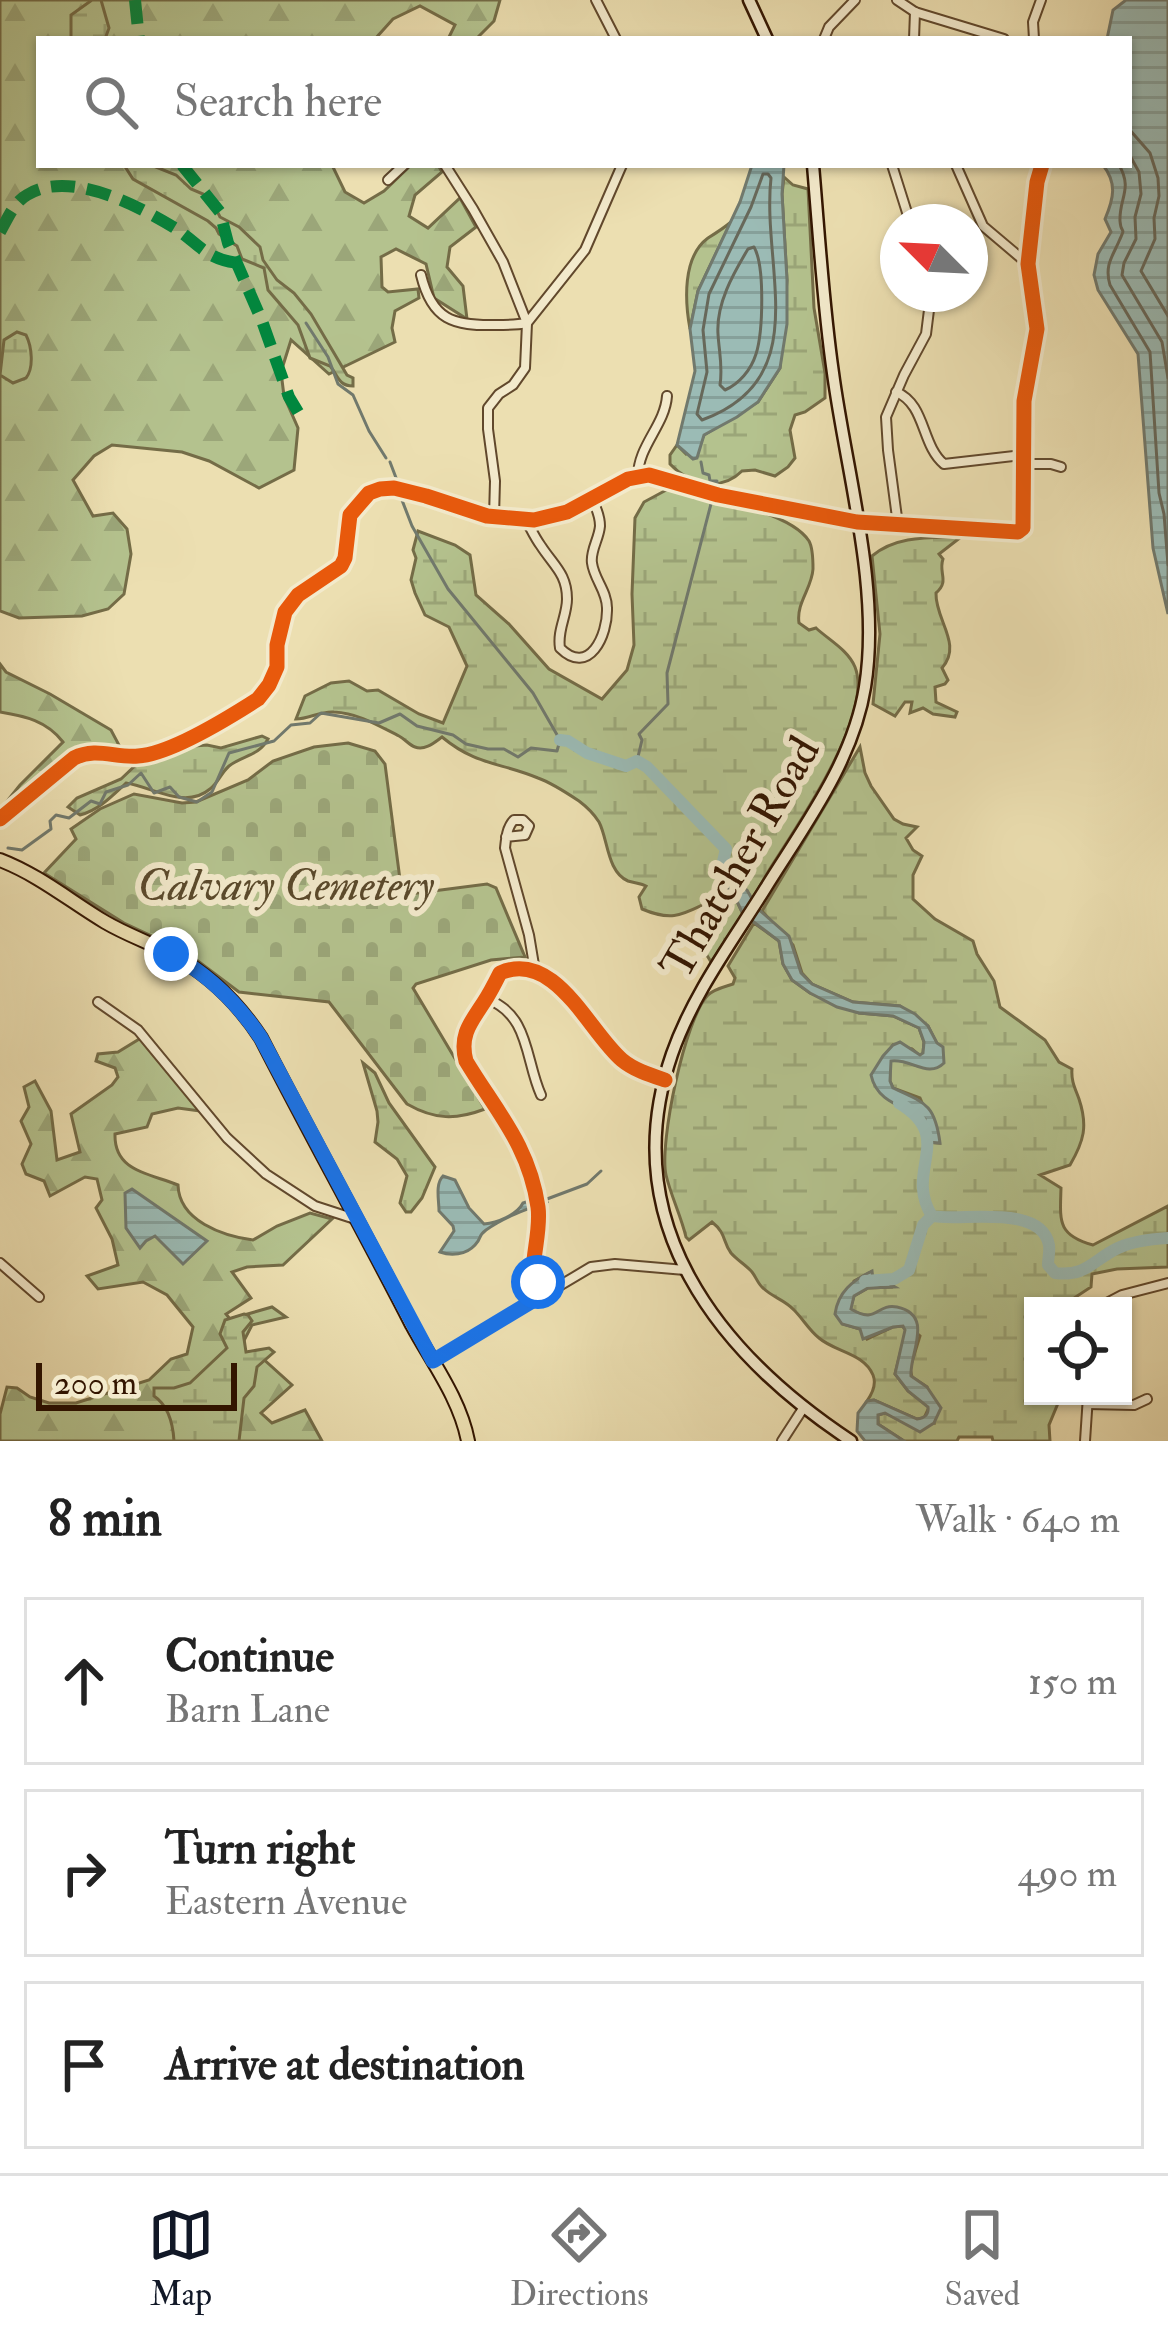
<!DOCTYPE html>
<meta charset="utf-8">
<style>
body{margin:0;font-family:"IM FELL Double Pica",serif;background:#f2f2f2;color:#222}
.controls{position:absolute;right:36px;bottom:36px;display:grid;overflow:hidden;border-radius:0px;box-shadow:0 3px 9px #0004}
.controls button{width:108px;height:108px;display:grid;place-items:center;padding:0;border:0;border-bottom:3px solid #e0e0e0;background:#fff;color:#222;font:60px sans-serif}
.compass{position:absolute;left:880px;top:204px;width:108px;height:108px;border-radius:50%;background:#fff;box-shadow:0 3px 9px #0004;rotate:294deg}
.scale{position:absolute;left:36px;bottom:30px;width:201px;box-sizing:border-box;padding-left:12px;border:6px solid #331500;border-top:0;font-size:33px;line-height:42px;white-space:nowrap;color:#331500;-webkit-text-stroke:9px #f3eacc;paint-order:stroke}
.stop{position:absolute;width:36px;height:36px;margin:-27px;border:9px solid #1a73e8;border-radius:50%;background:#fff}
.stop.end{background:#1a73e8;border-color:#fff;box-shadow:0 3px 12px #0008}
.list{margin:0;padding:0;list-style:none}
h2{display:flex;justify-content:space-between;align-items:center;height:156px;margin:0;padding:0 48px;font-size:51px}
h2 small{font-size:39px;font-weight:400;color:#767676}
.list li{display:grid;grid-template-columns:78px 1fr auto;gap:36px;align-items:center;box-sizing:border-box;height:168px;margin:0 24px 24px;padding:0 24px;border:3px solid #e0e0e0;border-radius:0px}
.list b{display:block;font-size:45px;white-space:nowrap}
.list p{margin:0;font-size:39px;white-space:nowrap;color:#767676}
.list em{font-size:39px;font-style:normal;color:#767676}
.icon{flex:none;width:66px;height:66px;fill:none;stroke:currentColor;stroke-width:2;stroke-linecap:round;stroke-linejoin:round}
.map{position:relative;flex:none;width:1168px;height:1441px;overflow:hidden}
.search{position:absolute;background:#fff;box-shadow:0 3px 9px #0004;left:36px;right:36px;top:36px;height:132px;display:flex;align-items:center;gap:30px;box-sizing:border-box;padding:0 42px;border-radius:0px;color:#767676;font-size:45px}
.sheet{height:732px;background:#fff}
nav{display:flex;justify-content:space-around;align-items:center;box-sizing:border-box;height:168px;border-top:3px solid #e0e0e0;background:#fff;font-size:33px;color:#767676}
nav a{display:grid;justify-items:center;gap:6px}
nav .on{color:#111827}
.map>svg:first-child{display:block}
.forest{fill:url(#forest-firs);stroke:#746c47;stroke-width:3}
.wetland{fill:url(#wetland-marsh);stroke:#746c47;stroke-width:3}
.cemetery{fill:url(#cemetery-stones);stroke:#746c47;stroke-width:3}
.water{fill:url(#water-rules);stroke:#71796d;stroke-width:3}
.lines{fill:none;stroke-linecap:round;stroke-linejoin:round}
.shore{stroke:#67685a;stroke-width:3}
.stream{stroke:#71796d;stroke-width:3}
.river{stroke:#9bbbb5;stroke-width:12}
.street-casing{stroke:#61482c;stroke-width:12}
.secondary-casing{stroke:#331500;stroke-width:15}
.primary-casing{stroke:#331500;stroke-width:16}
.street{stroke:#f3eacc;stroke-width:8}
.secondary{stroke:#f3eacc;stroke-width:10}
.primary{stroke:#ecdfb1;stroke-width:12}
.quiet{stroke:#00873e;stroke-width:12;stroke-dasharray:24 12;stroke-linecap:butt}
.cycleway-casing{stroke:#f3eacc;stroke-width:22}
.cycleway{stroke:#e8590c;stroke-width:15}
.route{stroke:#1a73e8;stroke-width:15}
.labels{text-anchor:middle;stroke-width:12;stroke-linejoin:round;paint-order:stroke}
.street-label{font-size:45px;fill:#331500;stroke:#f3eacc}
.park-label{font-size:45px;font-style:italic;fill:#5a492b;stroke:#f3eacc}
</style>
<div class="map">
<svg width="1168" height="1441" viewBox="0 0 1168 1441">
<defs>
<pattern id="forest-firs" width="22" height="20" patternUnits="userSpaceOnUse" patternTransform="scale(3)"><rect width="22" height="20" fill="#b4c28e"/><path d="M5 1l3.5 6h-7zM16 11l3.5 6h-7z" fill="#9ba679"/></pattern>
<pattern id="wetland-marsh" width="20" height="14" patternUnits="userSpaceOnUse" patternTransform="scale(3)"><rect width="20" height="14" fill="#b4c28e"/><path d="M1 5h8M5 5V1M11 12h8M15 12V8" fill="none" stroke="#9ba679"/></pattern>
<pattern id="cemetery-stones" width="16" height="16" patternUnits="userSpaceOnUse" patternTransform="scale(3)"><rect width="16" height="16" fill="#b4c28e"/><path d="M2 7V4a2 2 0 0 1 4 0v3zM10 15v-3a2 2 0 0 1 4 0v3z" fill="#9ba679"/></pattern>
<pattern id="water-rules" width="6" height="5" patternUnits="userSpaceOnUse" patternTransform="scale(3)"><rect width="6" height="5" fill="#9bbbb5"/><path d="M0 2.5h6" fill="none" stroke="#86a09a"/></pattern>
</defs>
<rect width="100%" height="100%" fill="#ecdfb1"/>
<filter id="stains"><feTurbulence type="fractalNoise" baseFrequency=".00167" numOctaves="4"/><feColorMatrix values="0 0 0 0 .2 0 0 0 0 .09 0 0 0 0 .02 0 0 0 .5 -.17"/></filter>
<radialGradient id="worn" r=".72"><stop offset=".6" stop-color="#630" stop-opacity="0"/><stop offset="1" stop-color="#630" stop-opacity=".3"/></radialGradient>
<g class="forest">
<path d="M0 0H500L494 21 476 39H448L455 25 420 6 393 19 375 39H39V165H332L345 192 364 203 384 191 411 165H438L442 172 415 195 409 216 428 228 460 198 476 227 450 247 447 267 463 286 467 319 434 298 426 264 396 249 381 257 382 287 388 292 418 289 419 298 395 311 392 328 395 342 329 374 291 340 281 372 284 396 298 428 294 470 259 488 209 461 182 452 112 445 94 456 73 480 93 516 113 513 127 529 131 554 124 594 108 609 82 616 19 618 0 611Z"/>
<path d="M0 664 6 672 50 694 111 730 120 747 89 745 62 761 0 810 20 785 63 742C47 721 25 716 0 712Z"/>
<path d="M141 1038 200 1111 178 1108 152 1114 147 1127 115 1134C114 1171 148 1173 178 1185 179 1221 223 1236 253 1240L277 1226 310 1213 332 1219 283 1265 247 1267 232 1272 251 1298 226 1314 230 1319 272 1307 286 1317 252 1325 235 1358 261 1357 292 1385 261 1413 272 1423 305 1410 322 1441H0V1414L7 1387 17 1388 30 1397 49 1403H76L149 1380 171 1359 187 1354 193 1327 167 1295 143 1282 98 1289 87 1276 118 1265 112 1239 96 1208 102 1200 97 1179 85 1177 50 1196 44 1181 26 1174 22 1164 31 1144 21 1121 29 1107 24 1087 35 1081 51 1111 57 1160 80 1152 71 1114 112 1085 118 1077 115 1068 96 1061 98 1054 118 1052Z"/>
</g>
<g class="wetland">
<path d="M92 0H101L109 28 105 39H71V15Z"/>
<path d="M124 165H151L176 175 191 189 210 197 220 217 239 227 260 247 263 260 277 280 294 293 311 314 347 375 353 378V386C338 386 338 375 330 366L310 358 298 325 268 290 264 268 242 259 237 246 219 234 216 228 208 221 133 179Z"/>
<path d="M784 177 793 185 808 189 814 308 825 373V398L805 412 795 415 790 430 795 458 788 467 775 476 755 470 742 471C721 492 690 485 670 464V455L677 445 686 454 700 443 704 435 758 402 780 368 787 280 782 194Z"/>
<path d="M731 222 698 291 690 329C685 302 682 257 708 238 716 233 724 228 731 222Z"/>
<path d="M17 332 26 335C32 347 34 368 26 378L13 383 0 375 4 340Z"/>
<path d="M670 488C705 498 789 510 809 541 813 548 813 560 813 569 812 588 796 603 799 623L809 630 816 628C829 640 848 650 855 667 874 715 797 826 771 867 764 878 759 889 752 899 745 886 733 878 718 877L734 895 743 914 711 962 705 952 712 931 723 916 720 906 713 900C684 913 675 923 642 909L639 897 646 886C640 883 634 883 628 881 607 872 608 839 599 822 594 814 587 807 579 801 567 793 552 783 538 778 500 762 477 766 442 737 435 742 425 751 415 747 409 745 405 739 399 736 379 726 358 713 334 712 320 711 309 719 296 719L305 696 331 683 349 681 367 691 378 690 419 714 443 723 467 666 449 627 425 615 415 593 411 580 416 558 413 550 418 531 455 545 470 555 476 595 509 624 549 669 602 699 627 670 634 645 632 594 635 518 644 502Z"/>
<path d="M961 537 939 554 943 559C938 573 950 581 936 593 935 620 963 644 942 668L948 680 945 684 935 687 936 702 957 712 955 717 933 714 923 708 910 713 912 702H905L895 716 873 704 880 634 872 556C897 535 930 538 961 537Z"/>
<path d="M262 736 268 739C259 756 243 755 229 766 221 773 218 783 210 789 185 810 153 787 126 783 112 796 99 810 80 815L68 807 77 798 121 779 137 764 161 759 182 747 207 745 221 748Z"/>
<path d="M860 747 865 773 871 786 894 819 903 824 917 827 906 838 913 850 922 856 913 875V899L935 919 973 941 977 954 994 981 1000 1007 1045 1040 1059 1062 1072 1069C1071 1081 1075 1088 1079 1099 1088 1126 1084 1141 1070 1165L1040 1175 1061 1188C1060 1221 1057 1235 1093 1245L1168 1206V1267L1117 1269 1092 1274 1091 1287 1062 1306H1033V1396H1061L1049 1425 1050 1441H993L992 1437H959L957 1441H904L878 1424V1415L885 1413 898 1419 934 1423 927 1387 912 1377 910 1368 920 1336 888 1308C873 1316 865 1319 850 1309L854 1296 868 1288 893 1287 873 1280 871 1272 854 1281 843 1324 860 1329 867 1339 893 1327 902 1326 906 1330 895 1374 908 1391 929 1407 924 1418 917 1419 874 1400 867 1401C872 1394 877 1385 873 1375 864 1353 835 1352 819 1338 809 1330 803 1319 794 1310 785 1300 772 1297 763 1288 758 1284 756 1277 752 1272 746 1265 737 1260 731 1253 722 1241 727 1234 712 1222L689 1240 686 1237C681 1216 671 1196 666 1175 659 1143 685 1018 708 995 714 989 724 987 733 984L735 978 728 966 754 923 779 941 783 964 792 980 810 993 859 1013 893 1016 919 1028 924 1042 923 1053 920 1056 912 1049 893 1045 872 1075C876 1101 906 1107 925 1119L927 1142 939 1143 920 1098 893 1088 890 1081V1061L897 1059 918 1066 937 1044 928 1026 900 1006 853 1002 812 984 802 973 793 945 762 911Z"/>
<path d="M363 1063 375 1073 389 1103 435 1167 422 1198 411 1212H406L400 1203 407 1176 397 1159 375 1142 378 1122 377 1111Z"/>
<path d="M244 1314 248 1315 252 1321 243 1332 246 1352 269 1348 274 1352 257 1367 254 1386 244 1398 239 1441H174C173 1424 169 1406 154 1396V1388H174L190 1383 227 1348 220 1334 225 1320Z"/>
</g>
<path class="cemetery" d="M348 743 375 751 385 764 402 895 487 884 496 888 525 957 491 960 416 984 413 988 485 1109C456 1120 435 1120 407 1104L329 1002 239 992 186 952 124 923 44 873 76 839 71 829 100 809 134 794 182 803 196 802 248 780 273 761 314 747Z"/>
<g class="water">
<path d="M1126 0H1168V614L1153 548 1138 354 1098 290 1094 275 1098 254 1111 232 1105 219C1114 198 1117 183 1103 165H1129V39H1107L1113 10Z"/>
<path d="M752 165H784L782 194 787 280V324L780 368 758 402 737 417 704 435 697 458 693 459 677 445 695 371 690 329 698 291 740 202Z"/>
<path d="M722 865 728 868 729 877 734 883 747 890 757 908 789 936 801 973 812 984 853 1002 900 1006 915 1014 928 1026 937 1043 943 1047 944 1063C928 1079 911 1058 891 1061L890 1081 893 1088C926 1103 935 1105 940 1143L927 1142 925 1119C904 1106 877 1103 871 1075L883 1056 893 1045 900 1042 920 1055 923 1053 924 1042 919 1028 893 1016 859 1013 837 1007 810 993 792 980 783 964 779 941 743 914 734 895 718 877Z"/>
<path d="M443 1176 455 1180 469 1208 484 1224C497 1223 517 1215 523 1203L544 1196 547 1202C527 1209 504 1217 486 1230 477 1237 483 1236 475 1245 466 1255 451 1256 440 1252L454 1231 453 1226 439 1211C439 1200 435 1184 443 1176Z"/>
<path d="M132 1189 207 1241 183 1264 155 1236 146 1241 140 1248 126 1228 125 1193Z"/>
<path d="M872 1271 873 1280H883L895 1287 868 1288 854 1296 851 1309C877 1325 876 1303 897 1307 935 1315 909 1354 911 1376L927 1387 941 1408 934 1423 920 1432 885 1413 878 1415V1424L904 1441H865L857 1431 858 1413 867 1401 874 1400 917 1419C925 1418 929 1415 928 1407L908 1391 895 1374 905 1330 903 1326 893 1327 863 1339 860 1329 842 1324 835 1314C838 1292 852 1281 872 1271Z"/>
</g>
<g class="lines">
<g class="shore">
<path d="M1129 129 1150 153 1158 178 1159 196 1154 218 1155 239 1141 271 1168 316"/>
<path d="M1129 154 1139 172 1141 194 1135 217 1136 239 1124 263 1122 275 1162 342 1168 378"/>
<path d="M1119 165C1133 189 1119 198 1120 221 1121 235 1126 226 1120 239 1113 256 1104 265 1110 285L1150 352 1159 493 1164 514 1168 565"/>
<path d="M763 174H768L771 178C761 268 816 379 702 420L697 414 707 372 703 330 709 294 751 207Z"/>
<path d="M754 247C765 266 763 332 756 354 751 370 739 384 725 390L720 385C723 366 719 352 718 334 716 304 733 274 748 249Z"/>
</g>
<g class="stream">
<path d="M306 323 328 357 338 384 353 395 369 431 386 458"/>
<path d="M390 462 398 483"/>
<path d="M701 462 703 473 709 475 710 481H717L716 491"/>
<path d="M637 761 642 740 639 734 668 704 667 673 712 500"/>
<path d="M8 848 22 850 51 829 50 821 56 815 69 818 91 801 100 804 106 792 128 785 141 773 154 793 170 787 179 797 197 802 212 792 229 753 274 741 291 725 310 723 321 713 379 723 400 714 417 726 453 735 466 744 488 749H504L518 757 531 748 557 751 560 740 533 693 448 589 412 526 400 495"/>
<path d="M547 1199 587 1184 601 1171"/>
</g>
<g class="river">
<path d="M560 740 568 741 587 753 626 766 637 761 647 767 726 849 721 870 725 881"/>
<path d="M899 1103C957 1138 903 1170 932 1216 960 1222 1041 1203 1049 1245 1050 1252 1048 1258 1048 1265L1055 1273C1086 1277 1093 1260 1118 1248 1133 1241 1152 1239 1168 1238"/>
<path d="M865 1281 894 1279 909 1270 923 1225 932 1216"/>
</g>
<defs>
<g id="street">
<path d="M596 0 616 39"/>
<path d="M897 0 915 12 1004 39"/>
<path d="M824 39 829 27 855 0"/>
<path d="M914 39 915 12"/>
<path d="M1034 39 1033 22 1041 0"/>
<path d="M892 165 910 222"/>
<path d="M956 165 983 226 1028 264"/>
<path d="M388 180 404 165"/>
<path d="M421 275C432 320 453 326 496 325 507 325 516 325 527 323L503 262 473 209 445 165"/>
<path d="M896 392C926 404 921 445 944 464L1022 455"/>
<path d="M1022 464H1051L1061 467"/>
<path d="M638 476C638 446 665 425 667 396"/>
<path d="M494 517 495 481 488 429V408L499 394 513 385 525 368 527 323 585 250 622 165"/>
<path d="M526 520C531 529 535 538 541 546 554 566 567 574 567 599 567 616 557 630 560 648 589 677 608 635 607 608 607 591 594 579 592 563 590 551 599 539 600 526 600 517 596 507 592 499"/>
<path d="M898 525 888 450 886 417 904 375 926 334 931 294"/>
<path d="M0 819 74 758C96 747 115 758 138 756 170 754 230 717 258 699L269 685 277 667V645L285 612 298 595 341 566 345 558 350 515 369 493 380 489 394 488 426 496 487 516 534 520 567 512 628 479 649 475 718 495 857 522 1018 532 1023 528 1024 401 1037 329 1028 264 1037 182 1042 165"/>
<path d="M506 837 525 835 529 826 523 820H514C507 827 506 838 505 848L529 935 535 971"/>
<path d="M487 999C530 1015 525 1060 541 1095"/>
<path d="M98 1002 138 1030 227 1138 266 1174 315 1206 355 1219"/>
<path d="M0 1263 39 1297"/>
<path d="M533 1274C533 1253 541 1228 538 1207 529 1145 496 1111 466 1061 459 1035 471 1022 484 1002 490 993 495 983 500 973 555 949 589 1032 622 1060 634 1070 650 1075 665 1080"/>
<path d="M531 1301 533 1274 549 1291"/>
<path d="M1101 1306 1122 1295 1168 1283"/>
<path d="M433 1361 591 1267 615 1264 685 1270"/>
<path d="M1088 1404 1134 1405 1147 1399"/>
<path d="M782 1441 804 1407"/>
<path d="M1085 1441 1088 1396"/>
</g>
<g id="secondary">
<path d="M749 0 767 39"/>
<path d="M813 165C819 234 823 304 833 373 846 471 881 589 865 687 853 762 804 826 765 889 732 942 693 994 672 1054 614 1222 718 1353 851 1441"/>
</g>
<path id="primary" d="M0 860C39 875 70 901 105 922 127 935 151 943 173 955 210 975 238 1003 261 1038 310 1134 363 1229 412 1325 432 1362 460 1399 468 1441"/>
</defs>
<use href="#street" class="street-casing"/>
<use href="#secondary" class="secondary-casing"/>
<use href="#primary" class="primary-casing"/>
<use href="#street" class="street"/>
<use href="#secondary" class="secondary"/>
<use href="#primary" class="primary"/>
<g class="quiet">
<path d="M135 0 139 39"/>
<path d="M182 165 220 212 228 243 262 321 289 397 301 417"/>
<path d="M0 232C7 220 14 202 27 195 69 169 137 205 175 228 200 245 206 259 238 263"/>
</g>
<defs>
<g id="cycleway">
<path d="M0 819 74 758C96 747 115 758 138 756 170 754 230 717 258 699L269 685 277 667V645L285 612 298 595 341 566 345 558 350 515 369 493 380 489 394 488 426 496 487 516 534 520 567 512 628 479 649 475 718 495 857 522 1018 532 1023 528 1024 401 1037 329 1028 264 1037 182 1042 165"/>
<path d="M533 1274C533 1253 541 1228 538 1207 529 1145 496 1111 466 1061 459 1035 471 1022 484 1002 490 993 495 983 500 973 555 949 589 1032 622 1060 634 1070 650 1075 665 1080"/>
</g>
</defs>
<use href="#cycleway" class="cycleway-casing"/>
<use href="#cycleway" class="cycleway"/>
</g>
<g class="lines">
<path class="route" d="M171 954C209 975 237 1002 261 1038L433 1361 549 1291 538 1282"/>
</g>
<g class="labels">
<g class="street-label">
<text transform="translate(739 857) rotate(-60)" y="16">Thatcher Road</text>
</g>
<g class="park-label">
<text x="286" y="900">Calvary Cemetery</text>
</g>
</g>
<rect width="100%" height="100%" filter="url(#stains)"/>
<rect width="100%" height="100%" fill="url(#worn)"/>
</svg>
<div class="controls">
<button><svg class="icon" aria-label="locate" viewBox="0 0 24 24"><circle cx="12" cy="12" r="6"/><path d="M12 2v4M12 18v4M2 12h4M18 12h4"/></svg></button>
</div>
<svg class="compass" viewBox="-18 -18 36 36"><path d="M0-13l5 13h-10z" fill="#e53935"/><path d="M0 13l5-13h-10z" fill="#767676"/></svg>
<div class="scale">200 m</div>
<div class="stop" style="left:538px;top:1282px"></div>
<div class="stop end" style="left:171px;top:954px"></div>
<div class="search"><svg class="icon" aria-label="search" viewBox="0 0 24 24"><circle cx="10" cy="10" r="6"/><path d="M15 15l6 6"/></svg>Search here</div>
</div>
<section class="sheet">
<h2>8 min<small>Walk · 640 m</small></h2>
<ul class="list">
<li><svg class="icon" aria-label="ahead" viewBox="0 0 24 24"><path d="M12 20V5M6 11l6-6 6 6"/></svg><div><b>Continue</b><p>Barn Lane</p></div><em>150 m</em></li>
<li><svg class="icon" aria-label="right" viewBox="0 0 24 24"><path d="M7 20v-9h11M14 6l5 5-5 5"/></svg><div><b>Turn right</b><p>Eastern Avenue</p></div><em>490 m</em></li>
<li><svg class="icon" aria-label="arrive" viewBox="0 0 24 24"><path d="M6 21V4h12l-3 4 3 4H6"/></svg><div><b>Arrive at destination</b></div></li>
</ul>
</section>
<nav>
<a class="on"><svg class="icon" aria-label="map" viewBox="0 0 24 24"><path d="M3 6l6-2 6 2 6-2v14l-6 2-6-2-6 2zM9 4v14M15 6v14"/></svg>Map</a>
<a><svg class="icon" aria-label="directions" viewBox="0 0 24 24"><path d="M12 3l9 9-9 9-9-9zM9 14v-3h6M13 9l2 2-2 2"/></svg>Directions</a>
<a><svg class="icon" aria-label="saved" viewBox="0 0 24 24"><path d="M7 4h10v16l-5-4-5 4z"/></svg>Saved</a>
</nav>
